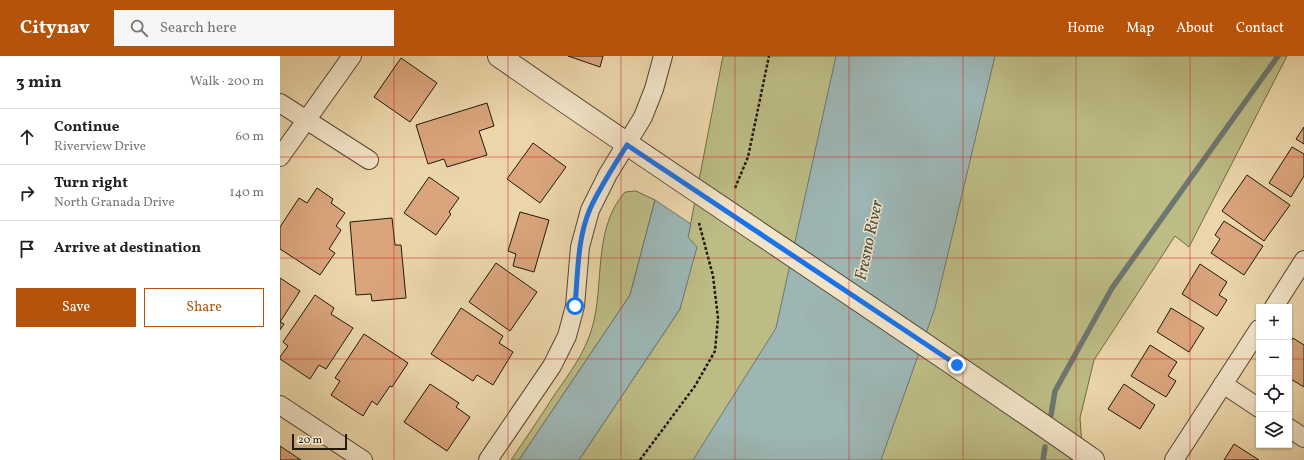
<!DOCTYPE html>
<meta charset="utf-8">
<style>
body{margin:0;font-family:Vollkorn,serif;background:#f6f6f6;color:#202124}
.controls{position:absolute;right:12px;bottom:12px;display:grid;overflow:hidden;border-radius:0px;box-shadow:0 1px 3px #0004}
.controls button{width:36px;height:36px;display:grid;place-items:center;padding:0;border:0;border-bottom:1px solid #e0e0e0;background:#fff;color:#202124;font:20px sans-serif}
.scale{position:absolute;left:12px;bottom:10px;width:55px;box-sizing:border-box;padding-left:4px;border:2px solid #22180c;border-top:0;font-size:11px;line-height:14px;white-space:nowrap;color:#22180c;-webkit-text-stroke:3px #f2e4c8;paint-order:stroke}
.stop{position:absolute;width:12px;height:12px;margin:-9px;border:3px solid #1a73e8;border-radius:50%;background:#fff}
.stop.end{background:#1a73e8;border-color:#fff;box-shadow:0 1px 4px #0008}
.list{margin:0;padding:0;list-style:none}
h2{display:flex;justify-content:space-between;align-items:center;height:52px;margin:0;padding:0 16px;font-size:17px}
h2 small{font-size:13px;font-weight:400;color:#757577}
.list li{display:grid;grid-template-columns:26px 1fr auto;gap:12px;align-items:center;box-sizing:border-box;height:56px;padding:0 16px;border-top:1px solid #e0e0e0}
.list b{display:block;font-size:15px;white-space:nowrap}
.list p{margin:0;font-size:13px;white-space:nowrap;color:#757577}
.list em{font-size:13px;font-style:normal;color:#757577}
.actions{display:flex;gap:8px;padding:12px 16px}
.actions a{flex:1;padding:9px 0;border:1px solid #b45309;border-radius:0px;text-align:center;font-size:14px;color:#b45309}
.actions .main{background:#b45309;color:#fff}
.icon{flex:none;width:22px;height:22px;fill:none;stroke:currentColor;stroke-width:2;stroke-linecap:round;stroke-linejoin:round}
.map{position:relative;flex:none;width:1024px;height:404px;overflow:hidden}
header{display:flex;align-items:center;gap:24px;box-sizing:border-box;height:56px;padding:0 20px;background:#b45309;color:#fff}
header strong{font-size:19px}
nav{display:flex;gap:22px;margin-inline-start:auto;font-size:14px}
.search{width:280px;height:36px;background:#f6f6f6;display:flex;align-items:center;gap:10px;box-sizing:border-box;padding:0 14px;border-radius:0px;color:#757577;font-size:15px}
main{display:flex}
aside{flex:1;background:#fff}
.map>svg:first-child{display:block}
.green{fill:#bdbc85;stroke:#706a48}
.water{fill:#9db6b4;stroke:#6c7771}
.lines{fill:none;stroke-linecap:round;stroke-linejoin:round}
.stream{stroke:#6c7771;stroke-width:5.5}
.building{fill:#daa57d;stroke:#22180c}
.minor-casing{stroke:#544834;stroke-width:20}
.tertiary-casing{stroke:#544834;stroke-width:24}
.path{stroke:#22180c;stroke-width:2.5;stroke-dasharray:3 2;stroke-linecap:butt}
.minor{stroke:#f2e4c8;stroke-width:18}
.tertiary{stroke:#f2e4c8;stroke-width:22}
.route{stroke:#1a73e8;stroke-width:5}
.grid{fill:none;stroke:#d62828;stroke-width:1;stroke-opacity:0.55}
.labels{text-anchor:middle;stroke-width:3;stroke-linejoin:round;paint-order:stroke}
.water-label{font-size:17px;font-style:italic;fill:#4d4f47;stroke:#f2e4c8}
</style>
<header>
<strong>Citynav</strong>
<div class="search"><svg class="icon" aria-label="search" viewBox="0 0 24 24"><circle cx="10" cy="10" r="6"/><path d="M15 15l6 6"/></svg>Search here</div>
<nav><a>Home</a><a>Map</a><a>About</a><a>Contact</a></nav>
</header>
<main>
<aside>
<h2>3 min<small>Walk · 200 m</small></h2>
<ul class="list">
<li><svg class="icon" aria-label="ahead" viewBox="0 0 24 24"><path d="M12 20V5M6 11l6-6 6 6"/></svg><div><b>Continue</b><p>Riverview Drive</p></div><em>60 m</em></li>
<li><svg class="icon" aria-label="right" viewBox="0 0 24 24"><path d="M7 20v-9h11M14 6l5 5-5 5"/></svg><div><b>Turn right</b><p>North Granada Drive</p></div><em>140 m</em></li>
<li><svg class="icon" aria-label="arrive" viewBox="0 0 24 24"><path d="M6 21V4h12l-3 4 3 4H6"/></svg><div><b>Arrive at destination</b></div></li>
</ul>
<div class="actions"><a class="main">Save</a><a>Share</a></div>
</aside>
<div class="map">
<svg width="1024" height="404" viewBox="0 0 1024 404">
<rect width="100%" height="100%" fill="#ebd6aa"/>
<filter id="stains"><feTurbulence type="fractalNoise" baseFrequency=".005" numOctaves="4"/><feColorMatrix values="0 0 0 0 .2 0 0 0 0 .09 0 0 0 0 .02 0 0 0 .5 -.17"/></filter>
<radialGradient id="worn" r=".72"><stop offset=".6" stop-color="#630" stop-opacity="0"/><stop offset="1" stop-color="#630" stop-opacity=".3"/></radialGradient>
<g class="green">
<path d="M443 0H1007L909 191 895 180 814 304 800 362 803 404H299L400 253 408 181Z"/>
<path d="M356 135 375 144 350 239 239 404H231C246 382 261 360 275 338 289 318 305 297 312 272 325 228 312 174 345 136Z"/>
</g>
<g class="water">
<path d="M556 0H715L655 252 601 404H413L496 272Z"/>
<path d="M375 144 411 168 408 181 417 191 400 253 299 404H239L350 239Z"/>
</g>
<g class="lines">
<g class="stream">
<path d="M771 359 775 335 832 232 998 0"/>
<path d="M763 404 765 391"/>
</g>
</g>
<g class="building">
<path d="M288 0H323L320 11Z"/>
<path d="M121 2 157 27 130 66 94 41Z"/>
<path d="M207 47 214 70 199 75 207 99 167 111 164 103 148 108 136 69Z"/>
<path d="M1024 71V88L1016 83Z"/>
<path d="M253 87 286 111 260 147 227 123Z"/>
<path d="M1012 91 1024 98V120L1011 141 989 127Z"/>
<path d="M967 119 1010 149 984 185 942 155Z"/>
<path d="M149 121 179 142 169 156 171 158 156 179 124 157Z"/>
<path d="M37 132 53 143 51 147 65 157 56 170 61 174 49 193 55 197 40 219 0 193V171L19 142 27 147Z"/>
<path d="M240 156 269 164 254 216 233 210 236 198 228 195Z"/>
<path d="M112 162 115 189H121L126 242 92 245 91 238 76 239 70 166Z"/>
<path d="M944 165 983 190 964 219 931 197 940 183 935 179Z"/>
<path d="M216 207 257 236 230 275 189 246Z"/>
<path d="M920 208 947 226 939 239 947 244 937 260 902 238Z"/>
<path d="M0 222 20 235 0 266 4 268 0 274Z"/>
<path d="M35 239 54 252 51 258 73 272 46 313 39 309 30 323 0 303V301L8 290 3 286Z"/>
<path d="M181 252 223 280 219 287 233 296 213 329 197 319 193 325 151 298Z"/>
<path d="M891 252 924 272 909 296 877 276Z"/>
<path d="M84 278 128 307 112 331 110 330 97 349 92 345 83 360 51 339 60 325 55 322Z"/>
<path d="M1013 282 1024 289V331L1009 322V289Z"/>
<path d="M870 289 897 306 888 320 896 325 886 341 851 320Z"/>
<path d="M150 328 179 347 176 351 190 361 167 395 124 366Z"/>
<path d="M844 328 875 349 860 373 828 353Z"/>
<path d="M954 388 979 404H944Z"/>
<path d="M0 390 21 404H0Z"/>
</g>
<g class="lines">
<defs>
<g id="minor">
<path d="M0 47 89 104"/>
<path d="M0 101 72 0"/>
<path d="M994 251 1024 204"/>
<path d="M943 328 979 352"/>
<path d="M0 349 83 404"/>
<path d="M1009 372 1024 382"/>
<path d="M208 404 272 310 287 280 295 250 300 191 310 154 328 118 363 61 374 33 383 0"/>
<path d="M894 404 979 273"/>
</g>
<path id="tertiary" d="M219 0C416 137 617 267 813 404"/>
</defs>
<use href="#minor" class="minor-casing"/>
<use href="#tertiary" class="tertiary-casing"/>
<g class="path">
<path d="M455 132 468 101 489 0"/>
<path d="M360 404 415 330 435 295 438 262 433 220 419 167"/>
</g>
<use href="#minor" class="minor"/>
<use href="#tertiary" class="tertiary"/>
</g>
<g class="lines">
<path class="route" d="M295 250C298 218 297 183 310 153 320 131 334 110 347 89L677 309"/>
</g>
<path class="grid" d="M114 0V404M228 0V404M341 0V404M455 0V404M569 0V404M683 0V404M796 0V404M910 0V404M0 101H1024M0 202H1024M0 303H979M1009 303H1024"/>
<g class="labels">
<g class="water-label">
<text transform="translate(588 184) rotate(-78)" y="6">Fresno River</text>
</g>
</g>
<rect width="100%" height="100%" filter="url(#stains)"/>
<rect width="100%" height="100%" fill="url(#worn)"/>
</svg>
<div class="controls">
<button>+</button>
<button>−</button>
<button><svg class="icon" aria-label="locate" viewBox="0 0 24 24"><circle cx="12" cy="12" r="6"/><path d="M12 2v4M12 18v4M2 12h4M18 12h4"/></svg></button>
<button><svg class="icon" aria-label="layers" viewBox="0 0 24 24"><path d="M12 4l9 5-9 5-9-5zM3 14l9 5 9-5"/></svg></button>
</div>
<div class="scale">20 m</div>
<div class="stop" style="left:295px;top:250px"></div>
<div class="stop end" style="left:677px;top:309px"></div>
</div>
</main>
